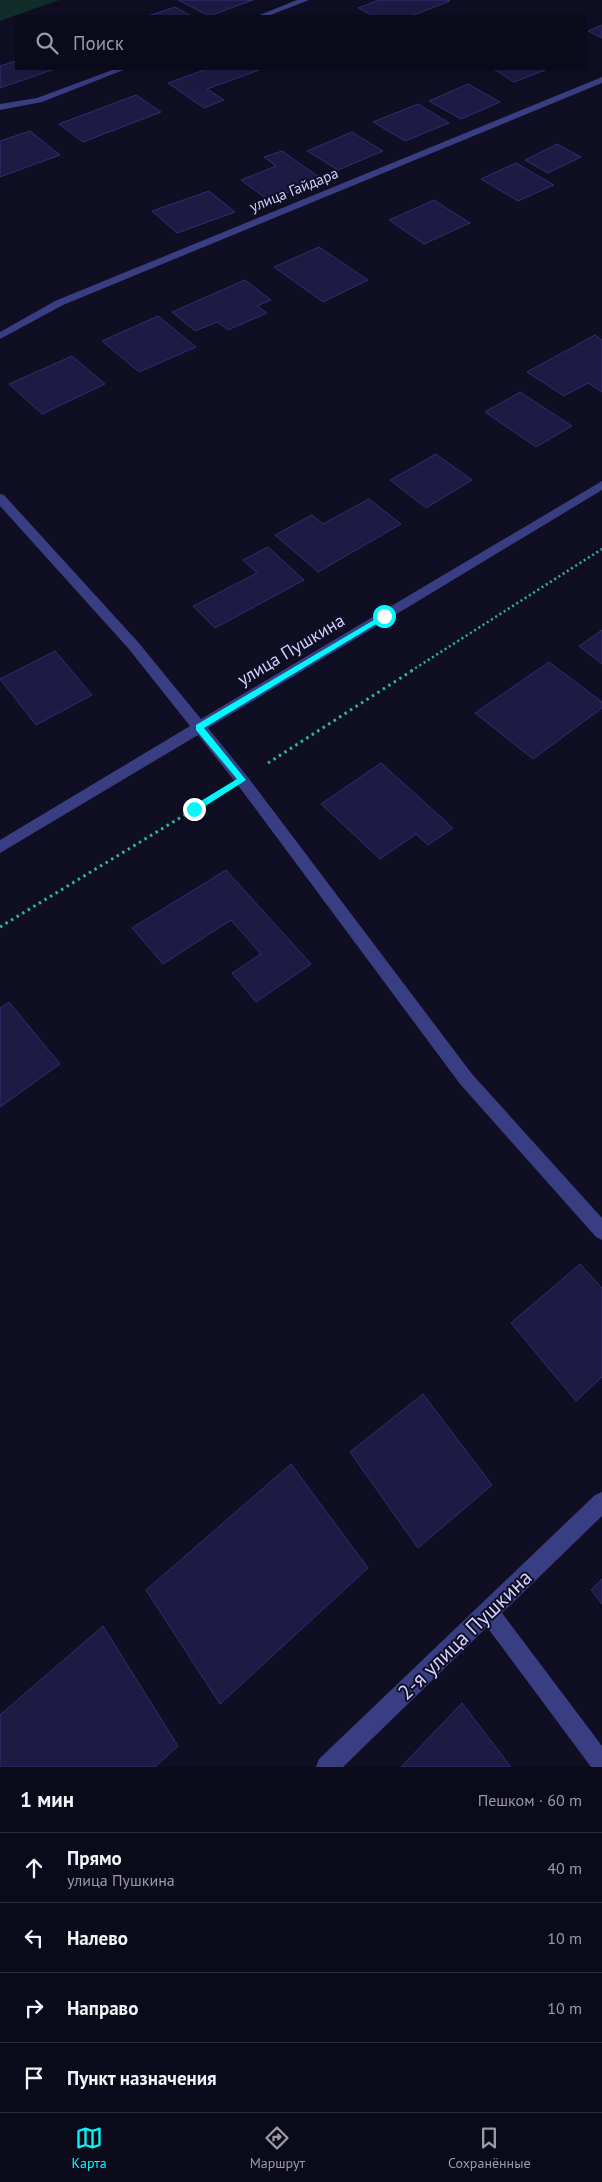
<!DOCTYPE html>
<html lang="ru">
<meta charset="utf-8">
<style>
body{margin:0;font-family:"PT Sans",sans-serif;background:#191827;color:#f1f3f6}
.stop{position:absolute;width:15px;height:15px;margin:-11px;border:4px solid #00fafb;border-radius:50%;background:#fff}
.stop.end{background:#00fafb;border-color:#fff;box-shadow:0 1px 5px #0008}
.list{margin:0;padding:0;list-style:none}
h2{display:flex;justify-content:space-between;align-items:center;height:65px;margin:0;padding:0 20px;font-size:21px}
h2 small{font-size:16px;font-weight:400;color:#9a9aa2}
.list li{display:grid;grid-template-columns:32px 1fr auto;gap:15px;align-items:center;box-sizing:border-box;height:70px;padding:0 20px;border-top:1px solid #2b2b39}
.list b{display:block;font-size:19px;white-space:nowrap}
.list p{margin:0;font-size:16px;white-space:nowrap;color:#9a9aa2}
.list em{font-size:16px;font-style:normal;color:#9a9aa2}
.icon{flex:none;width:28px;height:28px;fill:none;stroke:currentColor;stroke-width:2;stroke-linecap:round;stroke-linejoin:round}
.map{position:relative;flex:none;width:602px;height:1767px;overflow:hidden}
.search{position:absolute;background:#0b0a1a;box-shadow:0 5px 20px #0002;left:15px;right:15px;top:15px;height:55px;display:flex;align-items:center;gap:12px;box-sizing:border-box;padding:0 18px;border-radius:0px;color:#9a9aa2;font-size:19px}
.sheet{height:345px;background:#0b0a1a}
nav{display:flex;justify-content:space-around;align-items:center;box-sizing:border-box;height:70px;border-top:1px solid #2b2b39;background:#0b0a1a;font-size:14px;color:#9a9aa2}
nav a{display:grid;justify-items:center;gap:2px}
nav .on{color:#00fafb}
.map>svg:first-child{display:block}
.green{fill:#112d29}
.building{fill:#1e1a44;stroke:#332c70}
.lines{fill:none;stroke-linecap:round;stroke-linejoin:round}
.path-far1{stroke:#2eb5a0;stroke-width:2.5;stroke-dasharray:2 3;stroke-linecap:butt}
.path{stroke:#2eb5a0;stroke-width:3;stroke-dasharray:2.5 4;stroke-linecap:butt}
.minor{fill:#393d82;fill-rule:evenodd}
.route{fill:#00fafb}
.labels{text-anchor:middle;stroke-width:4;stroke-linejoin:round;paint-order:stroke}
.far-street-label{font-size:15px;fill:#d1d0ff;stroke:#0f0e23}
.street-label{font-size:18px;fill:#d1d0ff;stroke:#0f0e23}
.near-street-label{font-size:21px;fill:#d1d0ff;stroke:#0f0e23}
</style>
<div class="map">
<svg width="602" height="1767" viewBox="0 0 602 1767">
<rect width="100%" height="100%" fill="#0f0e23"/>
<path class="green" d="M0 0H59L0 21Z"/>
<g class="building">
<path d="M178 0H253L209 16Z"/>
<path d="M379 0H448L450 1 411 16H373L358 8Z"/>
<path d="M175 7 191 16H148Z"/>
<path d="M602 25V38L588 31Z"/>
<path d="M16 61V69H55L0 88V66Z"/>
<path d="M207 69H262L207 89 224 100 204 108 168 83Z"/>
<path d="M499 69H548L514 82 495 70Z"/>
<path d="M468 84 500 102 461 119 429 101Z"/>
<path d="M136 95 161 112 83 142 59 124Z"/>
<path d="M418 104 449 123 405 141 373 122Z"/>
<path d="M30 131 60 155 0 177V141Z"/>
<path d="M352 132 383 151 338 170 307 151Z"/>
<path d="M557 144 581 157 548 173 525 160Z"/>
<path d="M282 151 322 179 268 200 241 180 276 166 264 157Z"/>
<path d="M516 163 554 185 518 201 481 179Z"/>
<path d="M209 191 235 212 177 233 152 211Z"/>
<path d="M434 200 470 223 424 244 389 220Z"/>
<path d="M319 247 368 280 323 302 274 267Z"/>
<path d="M245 280 271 300 257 306 267 313 228 330 217 322 195 331 172 312Z"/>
<path d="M158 316 196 347 139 372 102 341Z"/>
<path d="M595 335 602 340V392L588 383 564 396 527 372Z"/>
<path d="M72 356 105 384 42 414 9 384Z"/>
<path d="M520 392 572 426 536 447 485 412Z"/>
<path d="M436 454 472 480 426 508 390 480Z"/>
<path d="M369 499 401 524 318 572 275 535 312 515 323 524Z"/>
<path d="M268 547 304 580 215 628 193 606 257 573 243 560Z"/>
<path d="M602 630V664L579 646Z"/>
<path d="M55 651 92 695 36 725 0 679Z"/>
<path d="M549 662 602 702V708L533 759 475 713Z"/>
<path d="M381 763 453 828 428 845 416 834 380 859 321 804Z"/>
<path d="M226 870 311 964 256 1002 232 973 261 954 231 920 163 964 132 928Z"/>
<path d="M9 1002 60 1064 0 1107V1008Z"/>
<path d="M580 1264 602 1288V1377L576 1401 511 1323Z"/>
<path d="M423 1394 492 1485 418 1548 350 1452Z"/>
<path d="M291 1464 368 1568 220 1704 146 1590Z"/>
<path d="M602 1579V1604L591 1590Z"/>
<path d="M103 1626 178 1746 155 1767H0V1715Z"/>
<path d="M462 1703 511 1767H401Z"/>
</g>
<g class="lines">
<path class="path-far1" d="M411 671 602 549"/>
<g class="path">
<path d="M268 763 413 670"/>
<path d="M0 927 216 796"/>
</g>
<g class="minor">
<path d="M297 0H309L268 16H257Z"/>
<path d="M115 69H126L42 102 0 110V104L37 98Z"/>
<path d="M602 77V83L63 305 0 339V332L55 301Z"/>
<path d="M602 481V490L208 728 247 776 472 1074 602 1218V1240L596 1237 460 1084 237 784 198 735 0 853V840L190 726 128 648 0 506V494L4 495 138 642 201 719Z"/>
<path d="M602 1492V1516L502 1613 602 1746V1767H591L487 1627 343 1767H316L319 1759 595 1495Z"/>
</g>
</g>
<path class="route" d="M384 614 387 616 386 618 204 728 246 780 196 812H191V807L237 779 196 730V725Z"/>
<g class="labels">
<g class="far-street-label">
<text transform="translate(294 190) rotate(-22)" y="5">улица Гайдара</text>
</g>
<g class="street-label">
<text transform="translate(291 650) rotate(-31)" y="6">улица Пушкина</text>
</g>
<g class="near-street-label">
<text transform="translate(465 1635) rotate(-44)" y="7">2-я улица Пушкина</text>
</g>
</g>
</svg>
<div class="stop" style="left:384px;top:616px"></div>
<div class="stop end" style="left:194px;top:809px"></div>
<div class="search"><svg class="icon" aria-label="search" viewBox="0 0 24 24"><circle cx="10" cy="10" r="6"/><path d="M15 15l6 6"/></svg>Поиск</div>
</div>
<section class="sheet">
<h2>1 мин<small>Пешком · 60 m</small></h2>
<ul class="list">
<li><svg class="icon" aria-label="ahead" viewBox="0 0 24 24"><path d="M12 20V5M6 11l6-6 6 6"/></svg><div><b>Прямо</b><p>улица Пушкина</p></div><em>40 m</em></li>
<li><svg class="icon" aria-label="left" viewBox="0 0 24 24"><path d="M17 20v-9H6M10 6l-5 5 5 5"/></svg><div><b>Налево</b></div><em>10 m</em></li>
<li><svg class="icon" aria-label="right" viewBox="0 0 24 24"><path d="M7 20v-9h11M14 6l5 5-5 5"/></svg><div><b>Направо</b></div><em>10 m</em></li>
<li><svg class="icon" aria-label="arrive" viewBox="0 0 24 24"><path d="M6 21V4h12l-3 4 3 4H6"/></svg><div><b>Пункт назначения</b></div></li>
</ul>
</section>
<nav>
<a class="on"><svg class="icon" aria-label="map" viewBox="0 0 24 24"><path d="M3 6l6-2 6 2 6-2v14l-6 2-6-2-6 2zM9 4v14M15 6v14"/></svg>Карта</a>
<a><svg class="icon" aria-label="directions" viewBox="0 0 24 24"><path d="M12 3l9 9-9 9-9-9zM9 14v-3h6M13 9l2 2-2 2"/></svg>Маршрут</a>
<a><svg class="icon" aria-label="saved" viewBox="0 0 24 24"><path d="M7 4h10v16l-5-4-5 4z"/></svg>Сохранённые</a>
</nav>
